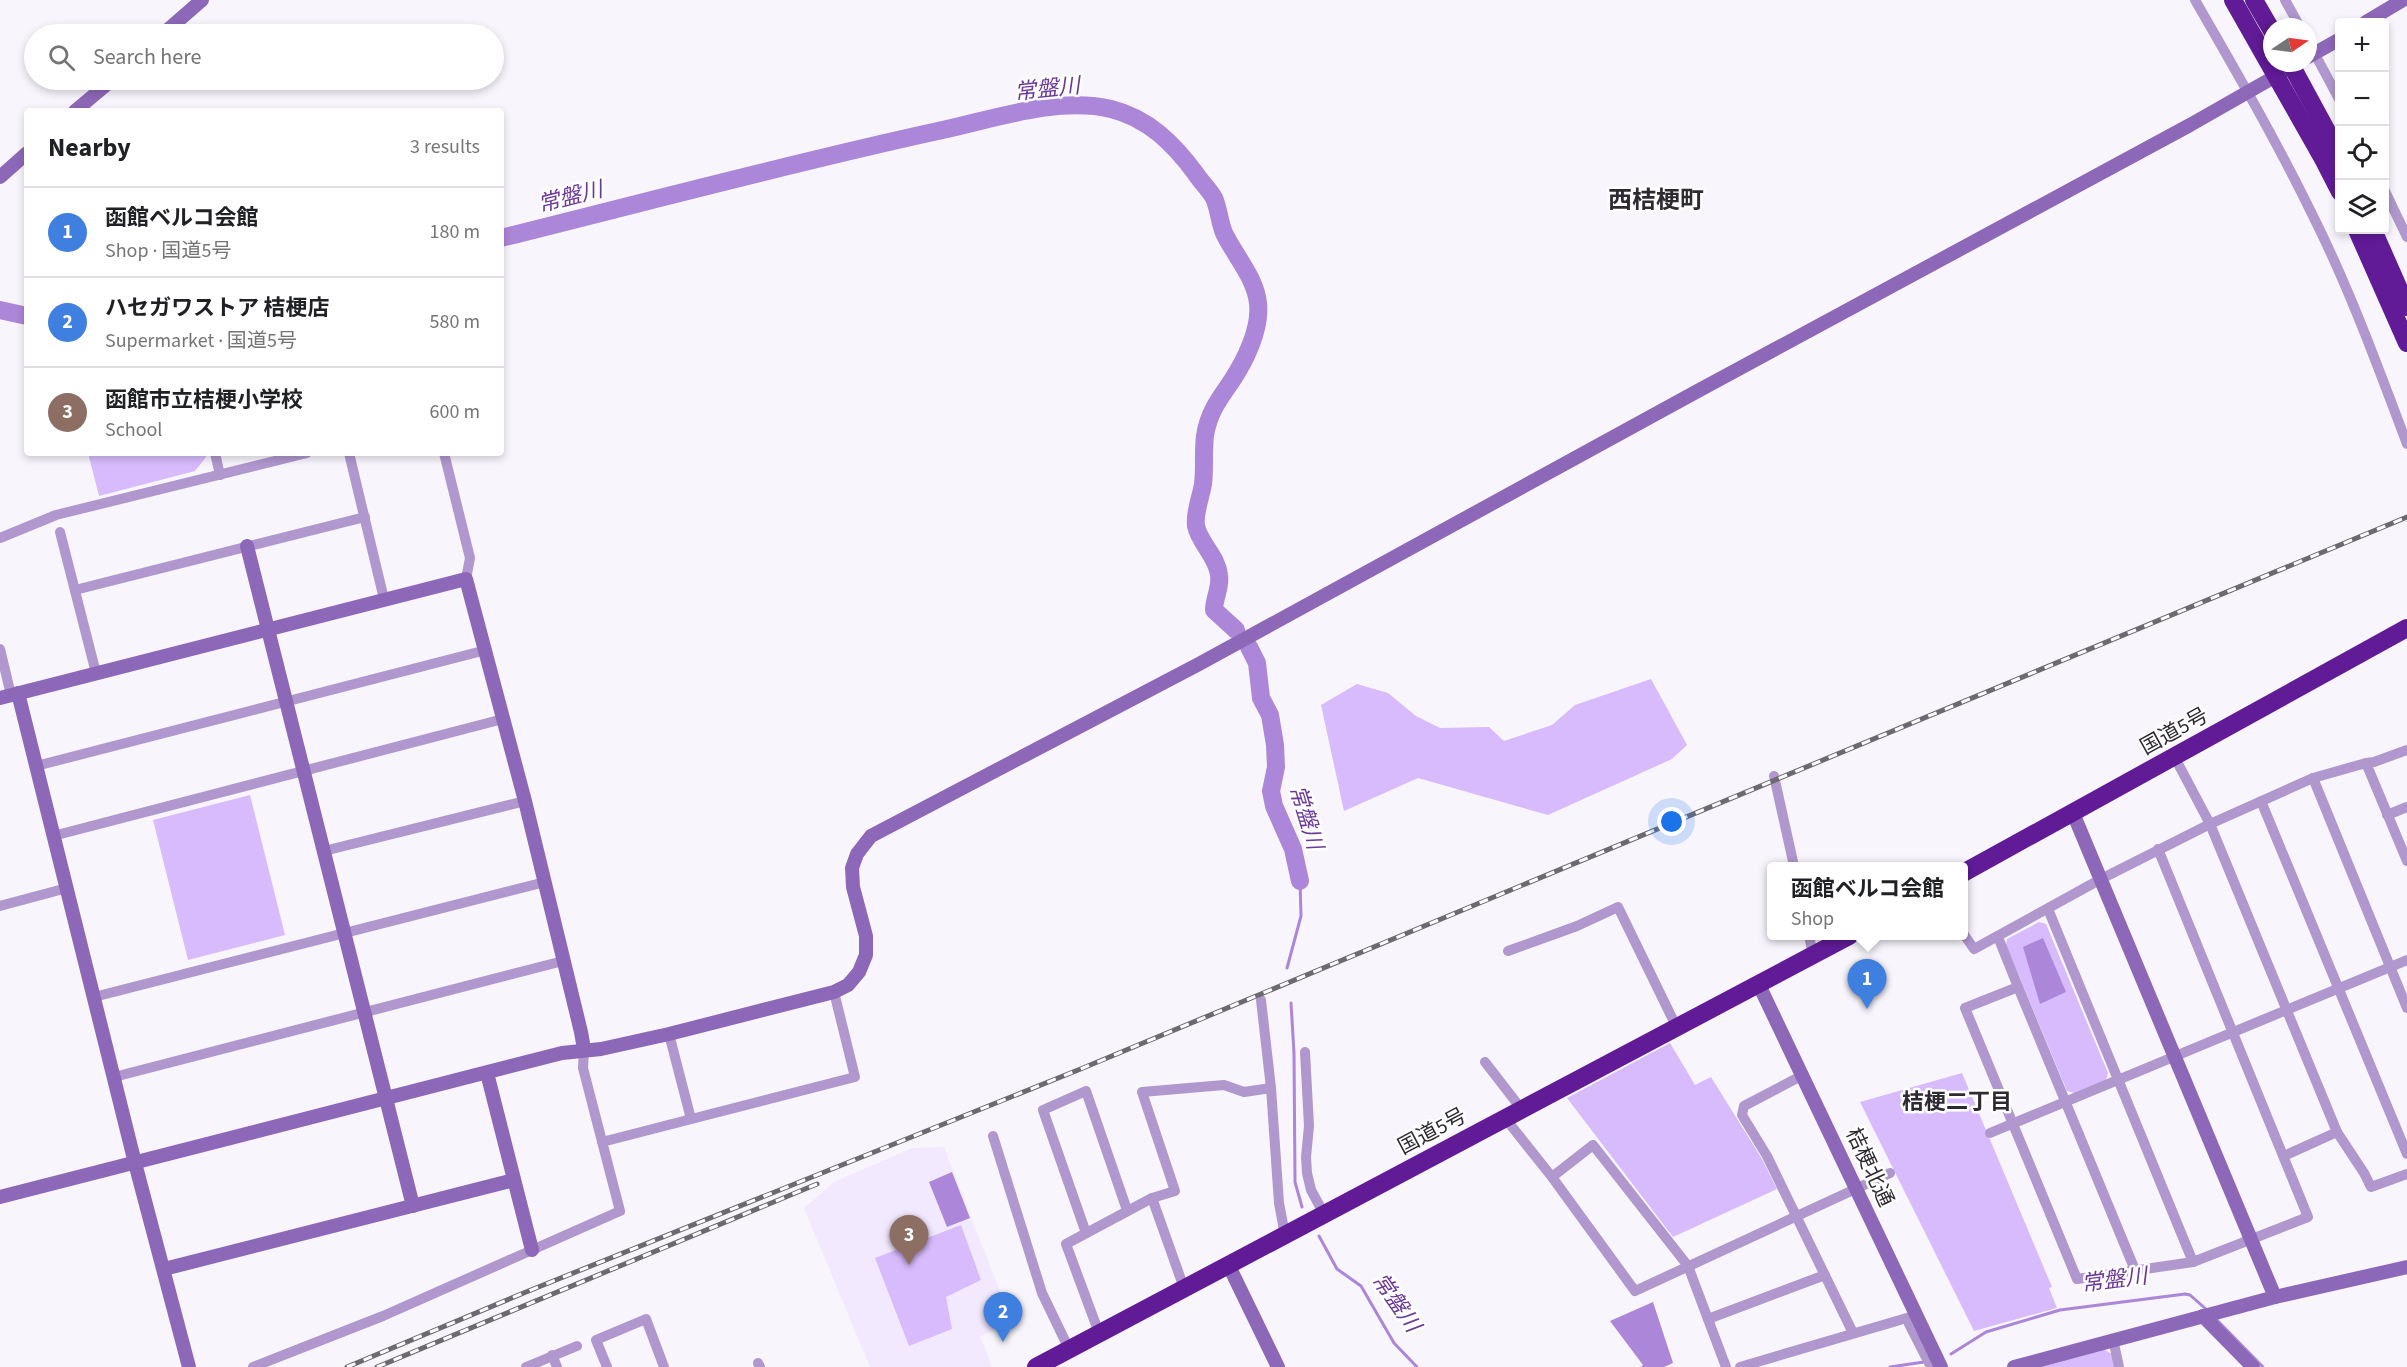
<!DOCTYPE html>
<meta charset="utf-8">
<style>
body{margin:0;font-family:"Source Sans 3","Noto Sans JP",sans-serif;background:#f6f6f6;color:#202124}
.controls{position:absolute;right:18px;top:18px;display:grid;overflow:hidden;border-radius:6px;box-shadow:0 3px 9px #0003}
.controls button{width:54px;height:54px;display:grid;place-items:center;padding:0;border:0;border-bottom:2px solid #e0e0e0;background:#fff;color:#202124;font:30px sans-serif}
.compass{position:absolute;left:2263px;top:18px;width:54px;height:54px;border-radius:50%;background:#fff;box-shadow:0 3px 9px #0003;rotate:77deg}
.you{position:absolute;left:1672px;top:822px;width:21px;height:21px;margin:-15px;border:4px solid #fff;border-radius:50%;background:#1a73e8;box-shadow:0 0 0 9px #1a73e833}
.badge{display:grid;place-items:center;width:39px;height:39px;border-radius:50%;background:#1a73e8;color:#fff;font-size:20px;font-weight:700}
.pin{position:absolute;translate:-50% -50px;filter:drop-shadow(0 2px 3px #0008)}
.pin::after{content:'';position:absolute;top:32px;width:21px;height:18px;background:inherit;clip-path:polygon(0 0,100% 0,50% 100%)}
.popup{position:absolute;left:1767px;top:862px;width:201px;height:78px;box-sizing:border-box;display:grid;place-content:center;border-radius:6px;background:#fff;filter:drop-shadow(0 2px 4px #0005);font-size:20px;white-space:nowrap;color:#757577}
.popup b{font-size:22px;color:#202124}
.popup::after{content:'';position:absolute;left:50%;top:100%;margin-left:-12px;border:12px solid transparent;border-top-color:#fff}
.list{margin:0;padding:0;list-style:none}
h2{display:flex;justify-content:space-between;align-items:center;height:78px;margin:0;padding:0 24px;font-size:26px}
h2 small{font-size:20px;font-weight:400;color:#757577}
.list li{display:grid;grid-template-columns:39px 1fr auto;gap:18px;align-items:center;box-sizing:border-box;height:90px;padding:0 24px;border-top:2px solid #e0e0e0}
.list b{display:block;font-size:22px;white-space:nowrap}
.list p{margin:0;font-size:20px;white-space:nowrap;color:#757577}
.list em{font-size:20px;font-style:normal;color:#757577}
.icon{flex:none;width:33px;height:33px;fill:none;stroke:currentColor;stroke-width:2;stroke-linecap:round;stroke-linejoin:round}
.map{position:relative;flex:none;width:2407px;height:1367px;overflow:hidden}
.search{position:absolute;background:#fff;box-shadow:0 3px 9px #0003;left:24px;top:24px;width:480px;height:66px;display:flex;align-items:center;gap:15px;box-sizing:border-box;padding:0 21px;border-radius:33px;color:#757577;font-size:22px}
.panel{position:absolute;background:#fff;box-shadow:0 3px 9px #0003;left:24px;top:108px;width:480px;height:348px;border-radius:6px}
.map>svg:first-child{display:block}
.built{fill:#f2e9fe}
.green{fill:#d8bbfc}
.water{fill:#ac86d8}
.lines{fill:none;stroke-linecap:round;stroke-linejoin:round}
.stream{stroke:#ac86d8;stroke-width:3}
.river{stroke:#ac86d8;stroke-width:18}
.street{stroke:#b097ce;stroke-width:10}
.secondary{stroke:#8e68b8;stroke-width:14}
.highway{stroke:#611b97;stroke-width:18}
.rail-casing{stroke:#6c6971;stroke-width:5}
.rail{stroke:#fff;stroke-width:3;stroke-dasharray:9;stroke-linecap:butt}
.highway-bridge{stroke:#611b97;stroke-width:18}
.labels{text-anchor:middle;stroke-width:5;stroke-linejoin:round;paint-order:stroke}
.street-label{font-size:21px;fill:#2e2a32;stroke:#fff}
.water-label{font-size:22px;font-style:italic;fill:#6b389a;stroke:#fff}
.neighbourhood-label{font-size:22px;font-weight:bold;fill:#2e2a32;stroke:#fff}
.quarter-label{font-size:24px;font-weight:bold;fill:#2e2a32;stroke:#fff}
</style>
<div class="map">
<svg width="2407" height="1367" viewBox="0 0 2407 1367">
<rect width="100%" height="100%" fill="#f8f5fd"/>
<path class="built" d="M944 1147 1012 1323 980 1336 992 1367H870L804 1208 834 1182 912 1148Z"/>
<g class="green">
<path d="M88 453H205L206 457 195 471 99 496Z"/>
<path d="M1651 679 1687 745 1672 759 1548 815 1418 778 1344 811 1321 705 1357 684 1388 693 1416 716 1440 728 1489 727 1504 741 1552 725 1575 705Z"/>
<path d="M250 795 285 935 188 960 153 820Z"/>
<path d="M2039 922 2046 924 2108 1073 2106 1080 2074 1093 2067 1091 2006 945 2007 939Z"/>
<path d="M1670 1043 1695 1085 1711 1077 1762 1159 1777 1189 1673 1237 1567 1098Z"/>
<path d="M1962 1073 2052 1287 2049 1288 2057 1308 1974 1331 1860 1102Z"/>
<path d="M961 1225 981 1280 946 1297 952 1329 909 1346 875 1258Z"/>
<path d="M2103 1349 2112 1354 2115 1367H2036Z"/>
</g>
<g class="water">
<path d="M2043 938 2066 992 2040 1004 2023 947Z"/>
<path d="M952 1172 970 1218 947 1227 929 1182Z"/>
<path d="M1653 1302 1673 1363 1664 1367H1641L1643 1365 1610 1321Z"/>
</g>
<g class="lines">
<g class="stream">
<path d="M1287 968 1301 916 1300 881"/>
<path d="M1291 1003 1294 1053 1295 1182 1302 1207"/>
<path d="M1319 1236 1337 1269 1361 1286 1394 1343 1417 1367"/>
<path d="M2214 1317 2263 1367"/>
<path d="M1951 1354 1986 1332 2060 1310 2185 1294 2190 1295 2207 1310"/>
<path d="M1890 1367 1924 1362"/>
</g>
<g class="river">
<path d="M501 238C646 202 791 163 938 131 991 120 1057 96 1111 109 1148 118 1174 144 1196 174 1201 182 1209 189 1214 198 1219 209 1219 221 1224 233 1235 256 1255 277 1258 303 1261 329 1245 361 1231 382 1219 399 1208 414 1205 436 1203 452 1205 468 1203 484 1201 497 1194 513 1196 526 1200 544 1217 556 1219 575 1221 588 1214 598 1214 610L1236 630"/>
<path d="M0 310 27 316"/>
<path d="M1249 647 1257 663 1261 698 1270 715 1275 745 1276 767 1271 791 1274 806 1293 849 1300 881"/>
</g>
<g class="street">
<path d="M2195 0C2236 71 2277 142 2313 216 2350 290 2378 367 2407 444"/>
<path d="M2285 0 2300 27"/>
<path d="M2308 41 2340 101"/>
<path d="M2384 189 2407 237"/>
<path d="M215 453 220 475"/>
<path d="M349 453 384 599"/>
<path d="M444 453 470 558 466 579"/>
<path d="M60 532 96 673"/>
<path d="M0 538 56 515 307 453"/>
<path d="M75 590 365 517"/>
<path d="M0 649 11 695"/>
<path d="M2174 756 2210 824 2337 1132"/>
<path d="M2366 763 2407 861"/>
<path d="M36 766 486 650"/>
<path d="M1774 776 1794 866"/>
<path d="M2313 778 2407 1008"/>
<path d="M2261 801 2407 1154"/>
<path d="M2387 815 2407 807"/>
<path d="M53 836 503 719"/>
<path d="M324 851 525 801"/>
<path d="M0 906 67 888"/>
<path d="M2048 909 2193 1262"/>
<path d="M1963 933 1974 949 2101 879 2210 824 2313 778 2366 763 2374 762 2407 750"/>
<path d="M1809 936 1813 955"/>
<path d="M1998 937 2018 987 1965 1008 2077 1279 2193 1262 2308 1217 2158 849"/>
<path d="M1508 951 1577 926 1618 907 1677 1028"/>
<path d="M2018 987 2135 1270"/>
<path d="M94 997 545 882"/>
<path d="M1261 1000 1271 1088 1279 1203 1285 1235"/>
<path d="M669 1034 691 1119"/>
<path d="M1305 1052 1309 1126 1306 1157 1307 1173 1311 1190 1324 1214"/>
<path d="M1485 1062 1516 1102 1520 1110"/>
<path d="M1803 1075 1744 1106 1742 1115 1767 1156 1853 1333"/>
<path d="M114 1077 563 961"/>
<path d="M1505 1118 1552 1177 1635 1291 1890 1173"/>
<path d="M1990 1133 2407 960"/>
<path d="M993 1136 1042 1293 1069 1349"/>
<path d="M602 1142 855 1077 834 992"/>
<path d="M2284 1156 2337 1132 2364 1173 2371 1187 2407 1174"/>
<path d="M1552 1177 1593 1145 1688 1266 1726 1367"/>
<path d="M1152 1198 1184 1288"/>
<path d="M1086 1233 1043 1110 1086 1091 1127 1210"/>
<path d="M1708 1319 1825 1275"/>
<path d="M1909 1324 1931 1367"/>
<path d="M1099 1333 1066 1244 1152 1198 1175 1191 1142 1092 1224 1085 1244 1092 1271 1088"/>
<path d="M2113 1339 2119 1367"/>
<path d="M552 1355 557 1367"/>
<path d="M758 1363 760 1367"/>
<path d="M253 1367 383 1316 620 1211 583 1068 584 1049"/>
<path d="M526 1367 577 1346"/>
<path d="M607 1367 596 1340 646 1319 664 1367"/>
<path d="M1740 1367 1917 1315"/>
</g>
<g class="secondary">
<path d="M2366 22 2403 0"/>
<path d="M163 34 202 0"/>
<path d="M2308 57 2340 39"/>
<path d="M75 111 112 80"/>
<path d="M0 177 27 153"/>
<path d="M247 546 413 1206"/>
<path d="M18 693 135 1163 189 1367"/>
<path d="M0 698 466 579 525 801 581 1032 584 1049"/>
<path d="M2073 813 2275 1297"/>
<path d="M1759 985 1941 1367"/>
<path d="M487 1073 532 1250"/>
<path d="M0 1197 562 1053 601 1049 669 1034 834 992 848 985 859 972 866 955V936L853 887 852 868 857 854 871 836 1199 664 1694 393 2190 125 2283 72"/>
<path d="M1228 1264 1278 1367"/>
<path d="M164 1269 514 1180"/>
<path d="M2203 1316 2253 1367"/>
<path d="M2014 1367 2275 1297 2407 1267"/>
</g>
<g class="highway">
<path d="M2254 0 2272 31"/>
<path d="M2357 230 2407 343"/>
<path d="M2373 230 2407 307"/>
<path d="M1963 873 2407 628"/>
<path d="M1036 1367 1849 936"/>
</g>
<defs>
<g id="rail">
<path d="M347 1367 526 1292 1083 1068 2407 517"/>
<path d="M377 1367 817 1184"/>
</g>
</defs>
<use href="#rail" class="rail-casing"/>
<use href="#rail" class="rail"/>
<g class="highway-bridge">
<path d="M2233 0 2322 157 2340 192"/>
<path d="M2290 63 2340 155"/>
</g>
</g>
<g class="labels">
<g class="street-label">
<text transform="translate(2174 731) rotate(-29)" y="7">国道5号</text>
<text transform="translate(1432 1131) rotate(-28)" y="7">国道5号</text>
<text transform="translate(1870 1167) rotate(65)" y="7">桔梗北通</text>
</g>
<g class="water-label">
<text transform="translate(1047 88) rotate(-6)" y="8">常盤川</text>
<text transform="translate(570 196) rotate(-14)" y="8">常盤川</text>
<text transform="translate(1307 817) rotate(73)" y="8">常盤川</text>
<text transform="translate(2114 1279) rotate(-7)" y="8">常盤川</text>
<text transform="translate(1397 1302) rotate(55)" y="8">常盤川</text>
</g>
<g class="neighbourhood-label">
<text x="1957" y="1109">桔梗二丁目</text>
</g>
<g class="quarter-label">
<text x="1656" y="208">西桔梗町</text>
</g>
</g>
</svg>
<div class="controls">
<button>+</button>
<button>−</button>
<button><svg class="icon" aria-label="locate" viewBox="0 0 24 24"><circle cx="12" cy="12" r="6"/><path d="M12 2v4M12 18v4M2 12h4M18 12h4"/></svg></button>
<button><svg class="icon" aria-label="layers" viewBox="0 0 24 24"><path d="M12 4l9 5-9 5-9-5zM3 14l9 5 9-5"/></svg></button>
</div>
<svg class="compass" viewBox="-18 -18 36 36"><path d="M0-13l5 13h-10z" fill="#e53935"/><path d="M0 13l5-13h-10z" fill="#757577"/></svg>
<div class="you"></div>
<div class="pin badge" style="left:1867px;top:1009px;background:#3f7fe0">1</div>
<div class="popup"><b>函館ベルコ会館</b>Shop</div>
<div class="pin badge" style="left:1003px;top:1342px;background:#3f7fe0">2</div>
<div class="pin badge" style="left:909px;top:1265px;background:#8d6e63">3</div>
<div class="search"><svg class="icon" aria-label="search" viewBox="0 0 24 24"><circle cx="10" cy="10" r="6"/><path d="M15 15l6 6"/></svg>Search here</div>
<section class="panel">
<h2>Nearby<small>3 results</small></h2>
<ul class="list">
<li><span class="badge" style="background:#3f7fe0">1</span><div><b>函館ベルコ会館</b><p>Shop · 国道5号</p></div><em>180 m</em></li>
<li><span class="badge" style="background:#3f7fe0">2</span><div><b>ハセガワストア 桔梗店</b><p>Supermarket · 国道5号</p></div><em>580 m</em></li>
<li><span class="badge" style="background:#8d6e63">3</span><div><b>函館市立桔梗小学校</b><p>School</p></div><em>600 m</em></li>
</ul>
</section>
</div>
